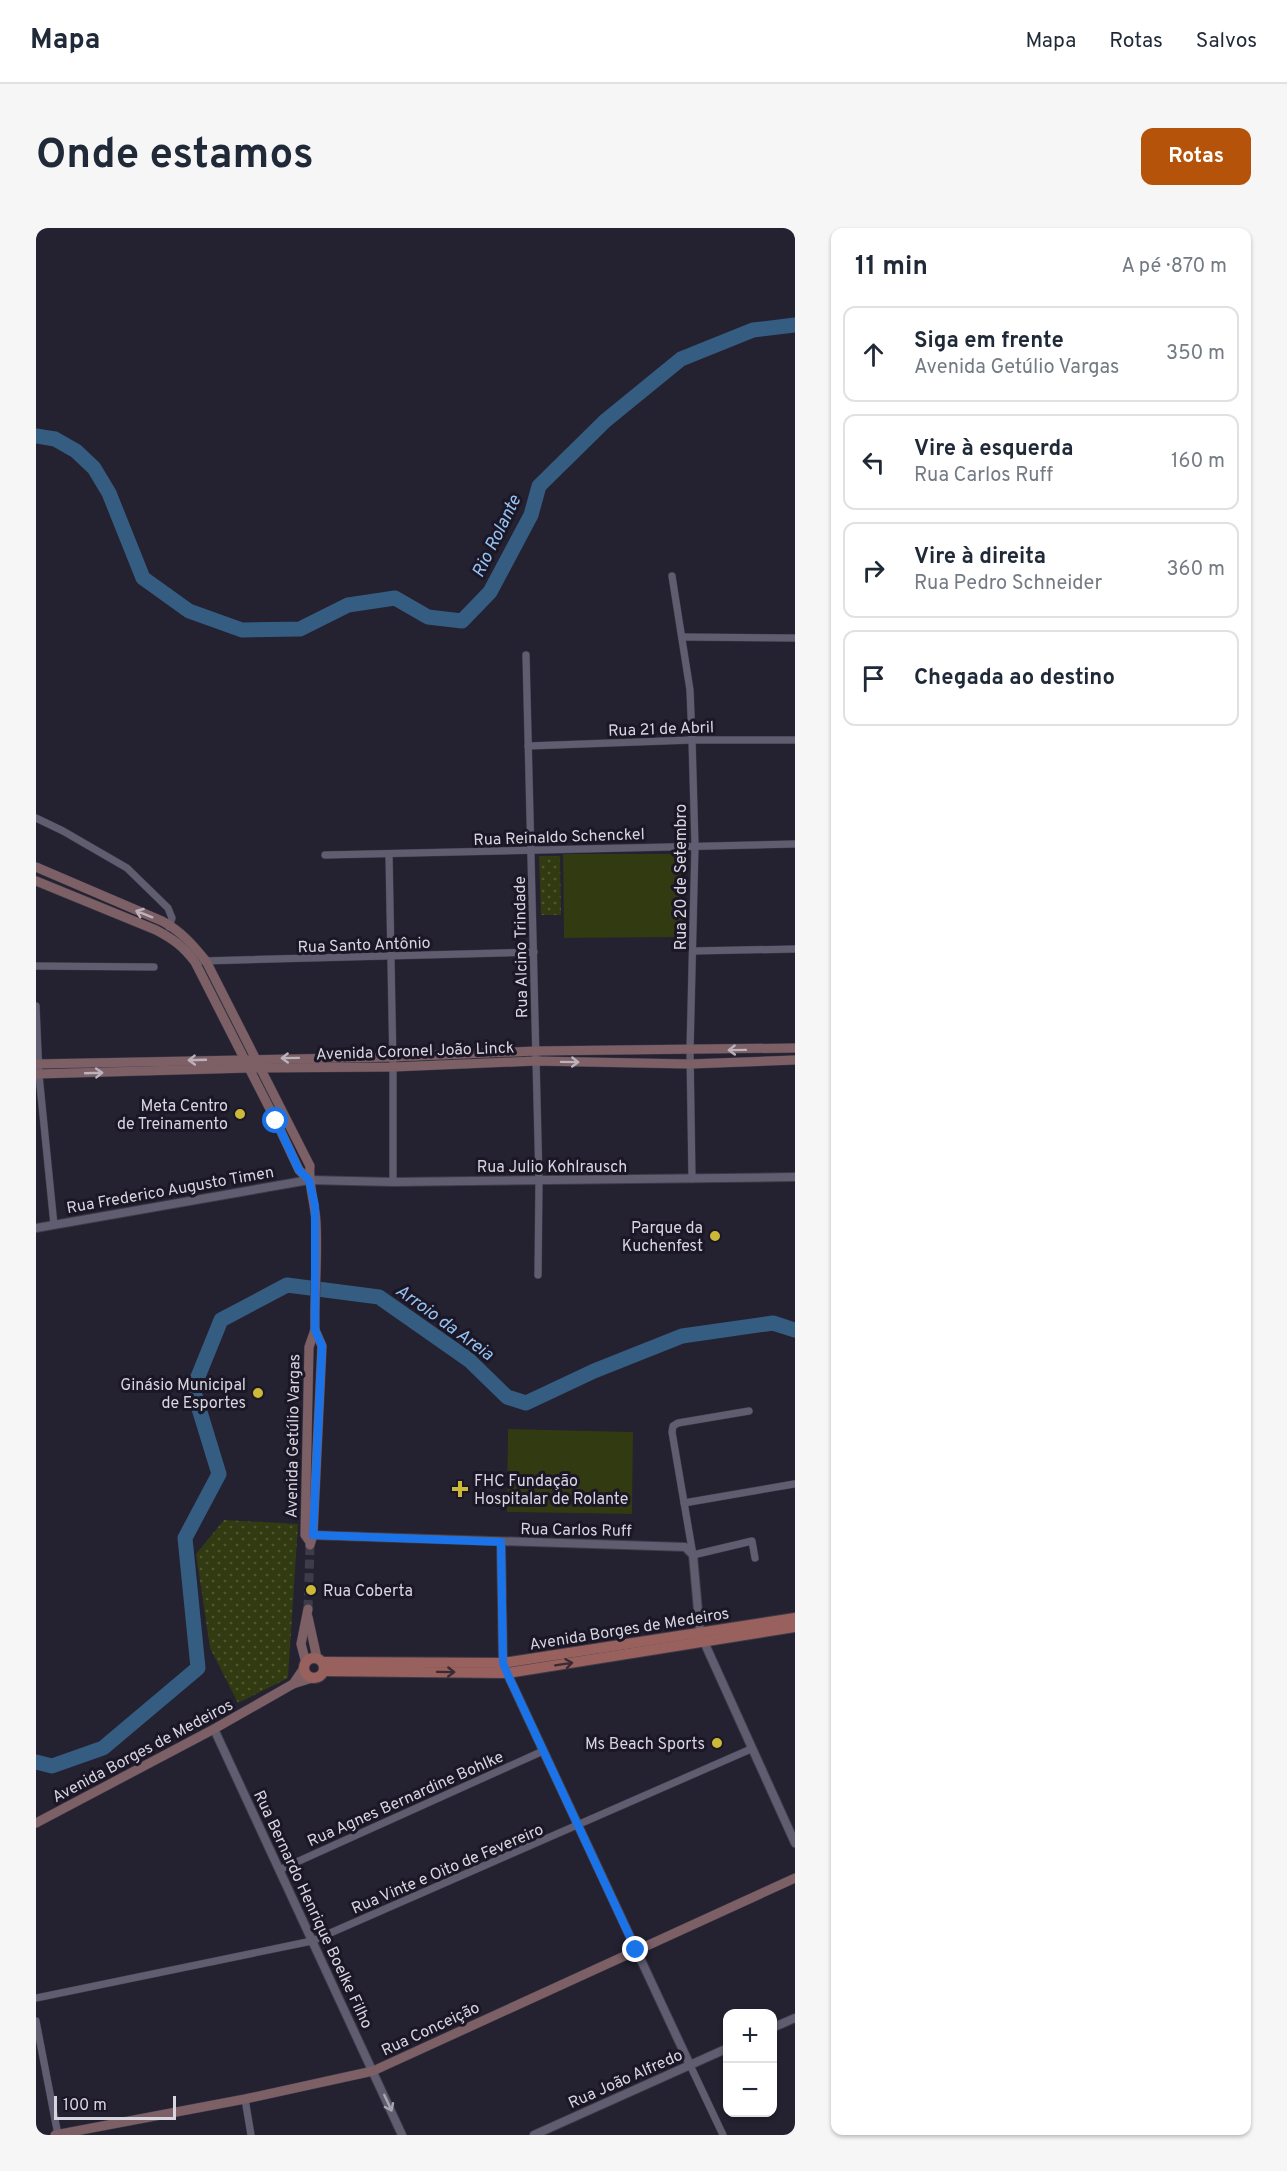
<!DOCTYPE html>
<html lang="pt">
<meta charset="utf-8">
<style>
body{margin:0;font-family:Overpass,sans-serif;background:#f6f6f7;color:#1f2937}
.controls{position:absolute;right:18px;bottom:18px;display:grid;overflow:hidden;border-radius:12px;box-shadow:0 2px 4px #0004}
.controls button{width:54px;height:54px;display:grid;place-items:center;padding:0;border:0;border-bottom:2px solid #e0e1e3;background:#fff;color:#1f2937;font:30px sans-serif}
.scale{position:absolute;left:18px;bottom:15px;width:122px;box-sizing:border-box;padding-left:6px;border:3px solid #d7d5df;border-top:0;font-size:16px;line-height:21px;white-space:nowrap;color:#d7d5df;-webkit-text-stroke:4px #1b1726;paint-order:stroke}
.stop{position:absolute;width:18px;height:18px;margin:-14px;border:4px solid #1a73e8;border-radius:50%;background:#fff}
.stop.end{background:#1a73e8;border-color:#fff;box-shadow:0 2px 6px #0008}
.list{margin:0;padding:0;list-style:none}
h2{display:flex;justify-content:space-between;align-items:center;height:78px;margin:0;padding:0 24px;font-size:26px}
h2 small{font-size:20px;font-weight:400;color:#747a83}
.list li{display:grid;grid-template-columns:39px 1fr auto;gap:18px;align-items:center;box-sizing:border-box;height:96px;margin:0 12px 12px;padding:0 12px;border:2px solid #e0e1e3;border-radius:12px}
.list b{display:block;font-size:22px;white-space:nowrap}
.list p{margin:0;font-size:20px;white-space:nowrap;color:#747a83}
.list em{font-size:20px;font-style:normal;color:#747a83}
.icon{flex:none;width:33px;height:33px;fill:none;stroke:currentColor;stroke-width:2;stroke-linecap:round;stroke-linejoin:round}
.map{position:relative;flex:none;width:759px;height:1907px;overflow:hidden;border-radius:12px}
header{display:flex;align-items:center;gap:36px;box-sizing:border-box;height:84px;padding:0 30px;background:#fff;border-bottom:2px solid #e0e1e3}
header strong{font-size:28px}
nav{display:flex;gap:33px;margin-inline-start:auto;font-size:21px}
.intro{display:flex;align-items:center;justify-content:space-between;box-sizing:border-box;height:144px;padding:0 36px}
h1{margin:0;font-size:42px}
.button{padding:15px 27px;border-radius:12px;background:#b45309;color:#fff;font-size:21px;font-weight:700}
main{display:flex;gap:36px;padding:0 36px}
aside{flex:1;background:#fff;border-radius:12px;box-shadow:0 2px 4px #0004}
.map>svg:first-child{display:block}
.grass{fill:url(#grass-dots)}
.garden{fill:#313a10}
.lines{fill:none;stroke-linecap:round;stroke-linejoin:round}
.river{stroke:#355c81;stroke-width:15}
.secondary-tunnel{stroke:#3f3c4a;stroke-width:9;stroke-dasharray:9 4.5;stroke-linecap:butt}
.minor-casing{stroke:#3e3b48;stroke-width:8}
.tertiary-casing{stroke:#3e3b48;stroke-width:10}
.secondary-casing{stroke:#3e3b48;stroke-width:10}
.primary-casing{stroke:#3e3b48;stroke-width:12}
.minor{stroke:#615d70;stroke-width:7}
.tertiary{stroke:#615d70;stroke-width:8}
.secondary{stroke:#7d5f66;stroke-width:9}
.primary{stroke:#98615d;stroke-width:10}
.oneway{stroke:#bcb2bb}
.oneway2{stroke:#3a2a34}
.oneway3{stroke:#a8a5b3}
.route{stroke:#1a73e8;stroke-width:8}
.poi-dot{fill:#cdb938;stroke:#1b1726;stroke-width:2}
.labels{text-anchor:middle;stroke-width:6;stroke-linejoin:round;paint-order:stroke}
.street-label{font-size:16px;fill:#d7d5df;stroke:#1b1726}
.poi-label{font-size:16px;fill:#d7d5df;stroke:#1b1726;text-anchor:end}
.water-label{font-size:18px;font-style:italic;fill:#95c3f4;stroke:#1b1726}
</style>
<header>
<strong>Mapa</strong>
<nav><a>Mapa</a><a>Rotas</a><a>Salvos</a></nav>
</header>
<div class="intro"><h1>Onde estamos</h1><a class="button">Rotas</a></div>
<main>
<div class="map">
<svg width="759" height="1907" viewBox="0 0 759 1907">
<defs>
<pattern id="grass-dots" width="8" height="8" patternUnits="userSpaceOnUse" patternTransform="scale(1.5)"><rect width="8" height="8" fill="#313a10"/><path d="M2 2h.1M6 6h.1" fill="none" stroke="#4e5632" stroke-width="1.8" stroke-linecap="round"/></pattern>
</defs>
<rect width="100%" height="100%" fill="#242130"/>
<g class="grass">
<path d="M503 628H524L525 687H505Z"/>
<path d="M188 1292 262 1296 252 1450 202 1475 174 1420 160 1326Z"/>
</g>
<g class="garden">
<path d="M527 626H647L648 709 528 710Z"/>
<path d="M472 1201 597 1204 596 1286 471 1284Z"/>
</g>
<g class="lines">
<g class="river">
<path d="M0 208 19 211 40 223 58 240 73 265 107 350 153 383 206 402 264 401 312 377 359 370 392 389 426 393 454 364 495 287 503 258 569 193 645 131 717 102 759 97"/>
<path d="M0 1534 16 1538 67 1520 162 1440 149 1310 183 1246 157 1161 185 1092 251 1057 343 1069 433 1132 471 1169 490 1175 558 1143 646 1108 737 1095 759 1102"/>
</g>
<path class="secondary-tunnel" d="M272 1381 274 1317"/>
<defs>
<g id="minor">
<path d="M636 348 654 462 656 512 659 617 654 823 656 951"/>
<path d="M646 409 759 410"/>
<path d="M490 427 503 953 502 1047"/>
<path d="M492 518 656 512H759"/>
<path d="M0 590 27 603 91 640 132 680 136 690 133 699"/>
<path d="M353 626 357 839V954"/>
<path d="M289 627 759 616"/>
<path d="M657 723 759 721"/>
<path d="M167 733 498 724"/>
<path d="M0 738 118 739"/>
<path d="M0 778 3 847 18 997"/>
<path d="M713 1183 642 1195 637 1198 636 1204 657 1327 716 1313 719 1330"/>
<path d="M648 1275 758 1256"/>
<path d="M243 1642 507 1523"/>
<path d="M0 1770 276 1713 715 1521"/>
<path d="M0 1793 22 1907"/>
<path d="M654 1837 687 1907"/>
<path d="M209 1871 215 1907"/>
</g>
<g id="tertiary">
<path d="M0 1000 273 952 357 954 759 949"/>
<path d="M272 1307 649 1319 657 1327 664 1405 759 1615"/>
<path d="M465 1314 467 1435 471 1445 654 1837"/>
<path d="M178 1501 366 1907"/>
<path d="M736 1800 759 1790"/>
<path d="M498 1907 692 1820"/>
</g>
<g id="secondary">
<path d="M0 639 126 693C145 703 157 717 170 733L274 938C272 957 279 974 280 994 282 1030 278 1066 279 1102L273 1119 269 1307 274 1314"/>
<path d="M0 653 120 702C137 711 147 718 159 734L240 893 263 942 273 952"/>
<path d="M0 836 357 829 500 823 759 820"/>
<path d="M0 846 213 840 357 839 499 833 654 836 759 832"/>
<path d="M274 1317 277 1307 286 1118 279 1102"/>
<path d="M272 1389 281 1430"/>
<path d="M270 1435 265 1416 272 1381"/>
<path d="M257 1456 268 1440"/>
<path d="M0 1595 178 1501 257 1456 276 1450"/>
<path d="M19 1907 209 1871 337 1843 759 1650"/>
</g>
<g id="primary">
<circle cx="278" cy="1440" r="10"/>
<path d="M287 1434 467 1435 759 1390"/>
<path d="M288 1443 471 1445 759 1399"/>
</g>
</defs>
<use href="#minor" class="minor-casing"/>
<use href="#tertiary" class="tertiary-casing"/>
<use href="#secondary" class="secondary-casing"/>
<use href="#primary" class="primary-casing"/>
<use href="#minor" class="minor"/>
<use href="#tertiary" class="tertiary"/>
<use href="#secondary" class="secondary"/>
<use href="#primary" class="primary"/>
</g>
<defs><path id="oneway-shaft" d="M-6 0H5M1.5-3L5.5 0L1.5 3" fill="none" stroke-width="1.6" stroke-linecap="round" stroke-linejoin="round" transform="scale(1.5)"/></defs>
<g class="oneway">
<use href="#oneway-shaft" transform="translate(108 686) rotate(-158)"/>
<use href="#oneway-shaft" transform="translate(701 822) rotate(179)"/>
<use href="#oneway-shaft" transform="translate(254 830) rotate(179)"/>
<use href="#oneway-shaft" transform="translate(161 832) rotate(178)"/>
<use href="#oneway-shaft" transform="translate(534 834) rotate(1)"/>
<use href="#oneway-shaft" transform="translate(58 845) rotate(-2)"/>
</g>
<g class="oneway2">
<use href="#oneway-shaft" transform="translate(528 1436) rotate(-9)"/>
<use href="#oneway-shaft" transform="translate(410 1444) rotate(1)"/>
</g>
<use class="oneway3" href="#oneway-shaft" transform="translate(352 1875) rotate(65)"/>
<g class="lines">
<path class="route" d="M240 893 263 942 273 952 279 978V1102L286 1118 277 1307 465 1314 467 1435 471 1445 600 1722"/>
</g>
<g class="poi-dot">
<circle cx="204" cy="886" r="6"/>
<circle cx="679" cy="1008" r="6"/>
<circle cx="222" cy="1165" r="6"/>
<path d="M421 1252h6v6h6v6h-6v6h-6v-6h-6v-6h6z"/>
<circle cx="275" cy="1362" r="6"/>
<circle cx="681" cy="1515" r="6"/>
</g>
<g class="labels">
<g class="street-label">
<text transform="translate(625 500) rotate(-2)" y="6">Rua 21 de Abril</text>
<text transform="translate(523 608) rotate(-2)" y="6">Rua Reinaldo Schenckel</text>
<text transform="translate(644 649) rotate(-90)" y="6">Rua 20 de Setembro</text>
<text transform="translate(328 716) rotate(-2)" y="6">Rua Santo Antônio</text>
<text transform="translate(484 719) rotate(-91)" y="6">Rua Alcino Trindade</text>
<text transform="translate(379 822) rotate(-2)" y="6">Avenida Coronel João Linck</text>
<text x="516" y="944">Rua Julio Kohlrausch</text>
<text transform="translate(134 961) rotate(-10)" y="6">Rua Frederico Augusto Timen</text>
<text transform="translate(256 1208) rotate(-89)" y="6">Avenida Getúlio Vargas</text>
<text transform="translate(540 1301) rotate(1)" y="6">Rua Carlos Ruff</text>
<text transform="translate(593 1400) rotate(-9)" y="6">Avenida Borges de Medeiros</text>
<text transform="translate(106 1522) rotate(-28)" y="6">Avenida Borges de Medeiros</text>
<text transform="translate(369 1570) rotate(-24)" y="6">Rua Agnes Bernardine Bohlke</text>
<text transform="translate(411 1640) rotate(-23)" y="6">Rua Vinte e Oito de Fevereiro</text>
<text transform="translate(278 1681) rotate(65)" y="6">Rua Bernardo Henrique Boelke Filho</text>
<text transform="translate(394 1800) rotate(-25)" y="6">Rua Conceição</text>
<text transform="translate(589 1850) rotate(-24)" y="6">Rua João Alfredo</text>
</g>
<g class="poi-label">
<text x="192" y="883">Meta Centro<tspan x="192" dy="18">de Treinamento</tspan></text>
<text x="667" y="1005">Parque da<tspan x="667" dy="18">Kuchenfest</tspan></text>
<text x="210" y="1162">Ginásio Municipal<tspan x="210" dy="18">de Esportes</tspan></text>
<text x="438" y="1258" text-anchor="start">FHC Fundação<tspan x="438" dy="18">Hospitalar de Rolante</tspan></text>
<text x="287" y="1368" text-anchor="start">Rua Coberta</text>
<text x="669" y="1521">Ms Beach Sports</text>
</g>
<g class="water-label">
<text transform="translate(460 308) rotate(-64)" y="6">Rio Rolante</text>
<text transform="translate(409 1094) rotate(36)" y="6">Arroio da Areia</text>
</g>
</g>
</svg>
<div class="controls">
<button>+</button>
<button>−</button>
</div>
<div class="scale">100 m</div>
<div class="stop" style="left:240px;top:893px"></div>
<div class="stop end" style="left:600px;top:1722px"></div>
</div>
<aside>
<h2>11 min<small>A pé · 870 m</small></h2>
<ul class="list">
<li><svg class="icon" aria-label="ahead" viewBox="0 0 24 24"><path d="M12 20V5M6 11l6-6 6 6"/></svg><div><b>Siga em frente</b><p>Avenida Getúlio Vargas</p></div><em>350 m</em></li>
<li><svg class="icon" aria-label="left" viewBox="0 0 24 24"><path d="M17 20v-9H6M10 6l-5 5 5 5"/></svg><div><b>Vire à esquerda</b><p>Rua Carlos Ruff</p></div><em>160 m</em></li>
<li><svg class="icon" aria-label="right" viewBox="0 0 24 24"><path d="M7 20v-9h11M14 6l5 5-5 5"/></svg><div><b>Vire à direita</b><p>Rua Pedro Schneider</p></div><em>360 m</em></li>
<li><svg class="icon" aria-label="arrive" viewBox="0 0 24 24"><path d="M6 21V4h12l-3 4 3 4H6"/></svg><div><b>Chegada ao destino</b></div></li>
</ul>
</aside>
</main>
